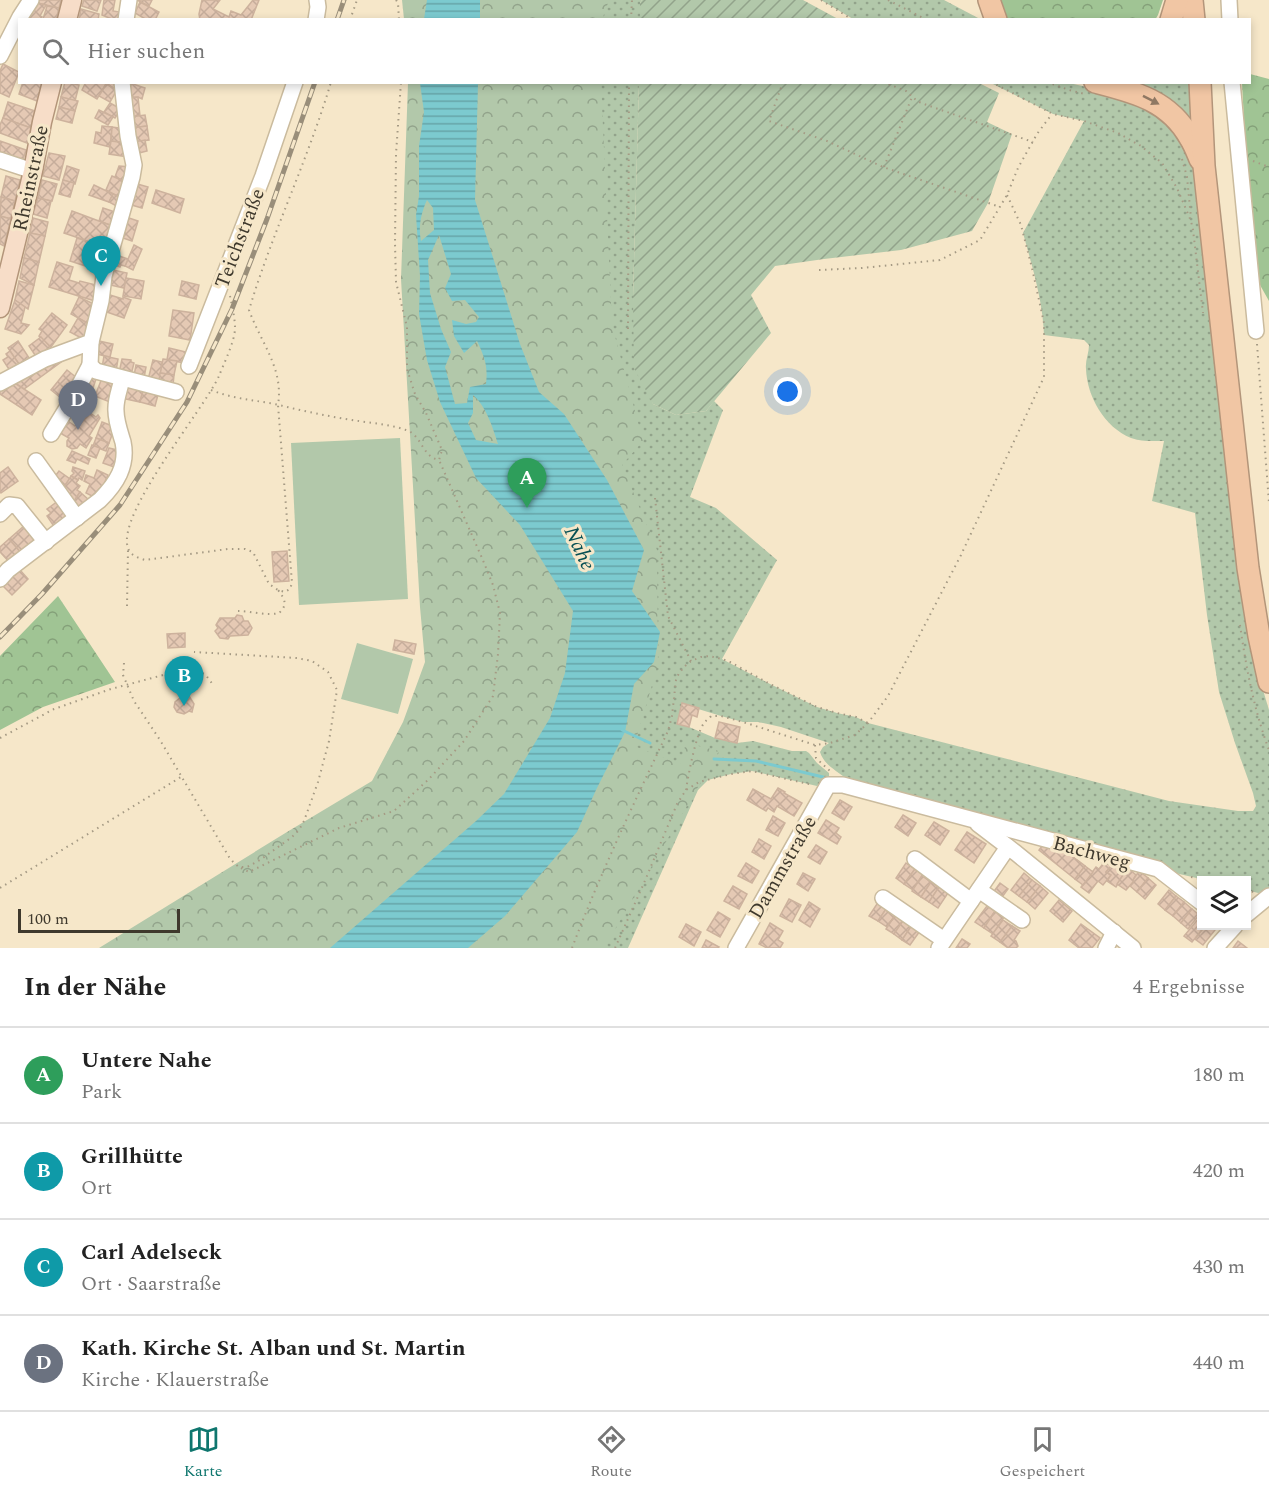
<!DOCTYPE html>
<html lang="de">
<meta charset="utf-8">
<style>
body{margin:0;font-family:Spectral,serif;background:#f2f2f2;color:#222}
.controls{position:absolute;right:18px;bottom:18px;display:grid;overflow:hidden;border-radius:0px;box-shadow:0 3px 9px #0003}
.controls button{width:54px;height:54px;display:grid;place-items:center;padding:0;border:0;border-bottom:2px solid #e0e0e0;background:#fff;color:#222;font:30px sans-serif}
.scale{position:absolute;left:18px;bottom:15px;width:162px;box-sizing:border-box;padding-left:6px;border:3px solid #3f392d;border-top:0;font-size:16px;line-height:21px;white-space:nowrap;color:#3f392d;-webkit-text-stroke:4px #f6e7c9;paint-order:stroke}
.you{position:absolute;left:788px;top:392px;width:21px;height:21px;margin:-15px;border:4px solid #fff;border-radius:50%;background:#1a73e8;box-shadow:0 0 0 9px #1a73e833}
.badge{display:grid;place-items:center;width:39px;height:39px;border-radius:50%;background:#0f766e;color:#fff;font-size:20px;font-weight:700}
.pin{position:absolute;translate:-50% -50px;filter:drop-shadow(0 2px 3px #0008)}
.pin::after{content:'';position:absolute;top:32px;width:21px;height:18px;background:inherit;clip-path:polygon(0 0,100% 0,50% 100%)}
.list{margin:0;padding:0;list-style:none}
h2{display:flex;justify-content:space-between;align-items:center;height:78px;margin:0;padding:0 24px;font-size:26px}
h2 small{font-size:20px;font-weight:400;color:#767676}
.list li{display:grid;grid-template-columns:39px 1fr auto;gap:18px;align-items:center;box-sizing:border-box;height:96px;padding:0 24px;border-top:2px solid #e0e0e0}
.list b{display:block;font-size:22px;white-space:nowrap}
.list p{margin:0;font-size:20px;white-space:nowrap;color:#767676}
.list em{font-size:20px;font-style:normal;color:#767676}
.icon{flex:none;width:33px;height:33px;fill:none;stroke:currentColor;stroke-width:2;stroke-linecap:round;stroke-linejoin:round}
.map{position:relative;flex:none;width:1269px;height:948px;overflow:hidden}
.search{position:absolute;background:#fff;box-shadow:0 3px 9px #0003;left:18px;right:18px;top:18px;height:66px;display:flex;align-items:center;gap:15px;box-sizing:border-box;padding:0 21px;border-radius:0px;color:#767676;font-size:22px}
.sheet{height:462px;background:#fff}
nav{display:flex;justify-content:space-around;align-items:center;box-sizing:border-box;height:84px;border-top:2px solid #e0e0e0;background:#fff;font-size:16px;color:#767676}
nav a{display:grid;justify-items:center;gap:3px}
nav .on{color:#0f766e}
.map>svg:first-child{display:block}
.grass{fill:url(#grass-dots)}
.forest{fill:url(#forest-crowns)}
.park{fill:url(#park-crowns)}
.garden{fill:url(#garden-furrows)}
.pitch{fill:#b2c8aa}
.water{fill:url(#water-rules);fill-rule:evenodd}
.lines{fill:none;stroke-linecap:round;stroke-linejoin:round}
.stream{stroke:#7ccacf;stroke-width:3}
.building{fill:url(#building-cross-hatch);stroke:#cdb29d;stroke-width:1.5}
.minor-casing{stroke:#cabb9e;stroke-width:18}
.major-casing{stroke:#b3957a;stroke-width:21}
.highway-casing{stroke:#b3957a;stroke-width:24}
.path{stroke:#a59a84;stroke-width:2;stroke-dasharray:1.5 4.5;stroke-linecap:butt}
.minor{stroke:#fff;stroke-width:15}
.major{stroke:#f7ddc8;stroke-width:18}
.highway{stroke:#f1c6a4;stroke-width:21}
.rail-casing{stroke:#998e7a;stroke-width:5}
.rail{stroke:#f6e7c9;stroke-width:3;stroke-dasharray:9;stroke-linecap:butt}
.oneway{fill:#8f7863}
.labels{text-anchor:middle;stroke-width:6;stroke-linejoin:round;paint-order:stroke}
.street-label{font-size:20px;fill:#3f392d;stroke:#f6e7c9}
.water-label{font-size:21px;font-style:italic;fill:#085054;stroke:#f6e7c9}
</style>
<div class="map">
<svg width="1269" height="948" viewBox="0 0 1269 948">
<defs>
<pattern id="grass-dots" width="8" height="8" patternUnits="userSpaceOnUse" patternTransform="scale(1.5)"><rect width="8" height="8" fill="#b2c8aa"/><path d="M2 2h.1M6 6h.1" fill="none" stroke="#92a38b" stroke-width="1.8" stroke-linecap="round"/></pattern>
<pattern id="forest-crowns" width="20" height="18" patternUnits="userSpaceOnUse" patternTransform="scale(1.5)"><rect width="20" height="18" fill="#a0c494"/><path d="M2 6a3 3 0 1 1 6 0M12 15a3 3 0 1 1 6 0" fill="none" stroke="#84a079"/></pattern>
<pattern id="park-crowns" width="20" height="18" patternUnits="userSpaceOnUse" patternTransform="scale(1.5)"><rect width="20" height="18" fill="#b2c8aa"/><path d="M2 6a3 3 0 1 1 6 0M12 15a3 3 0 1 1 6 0" fill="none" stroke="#92a38b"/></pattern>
<pattern id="garden-furrows" width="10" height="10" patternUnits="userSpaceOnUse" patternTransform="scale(1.5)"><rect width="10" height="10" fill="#b2c8aa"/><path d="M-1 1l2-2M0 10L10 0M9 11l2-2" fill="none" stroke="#92a38b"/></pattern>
<pattern id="water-rules" width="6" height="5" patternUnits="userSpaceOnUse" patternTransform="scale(1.5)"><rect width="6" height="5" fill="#7ccacf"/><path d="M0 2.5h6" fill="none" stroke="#67a5a8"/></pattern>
<pattern id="building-cross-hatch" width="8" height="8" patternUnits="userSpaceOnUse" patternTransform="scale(1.5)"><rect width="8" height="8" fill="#e5c9b4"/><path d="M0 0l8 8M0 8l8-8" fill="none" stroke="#c6ad9b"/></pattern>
</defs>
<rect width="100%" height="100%" fill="#f6e7c9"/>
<g class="grass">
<path d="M480 0H642L640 3V19L480 20Z"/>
<path d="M821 0H944L980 19H853Z"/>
<path d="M478 83H639L633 297 653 404 676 415 706 411 714 401 723 410 690 497 716 508 777 560 722 659 770 684 817 707 837 713 856 717 868 723 1169 801 1238 811H1253L1256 806 1253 793 1235 743 1219 692 1207 615 1195 513 1152 501 1164 441C1153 441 1141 442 1131 438 1104 427 1087 396 1086 369 1085 361 1089 353 1089 345L1084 340 1044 335C1043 301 1032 266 1023 233L1084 121 1053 114 991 83H1069L1127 96 1164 114 1193 160 1263 690 1269 710V892L1258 893 1247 890 1246 880H1205L1158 869 847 779C837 771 824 765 820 752L823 747 829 743 781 727 758 722H743L721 716 682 704 677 724 689 727 715 738 737 743 753 741 792 751H806L809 753 817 763 829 773V777H824L822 783 817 786 752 771 731 774 708 780 698 790 628 948H468L632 591Z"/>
<path d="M1127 83H1188L1193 128Z"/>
</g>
<g class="forest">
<path d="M1001 0H1163L1158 15 1155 20 1007 19Z"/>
<path d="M1250 74 1269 79V301L1260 285 1248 196 1242 83 1250 82Z"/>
<path d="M58 596 115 682 43 707 0 730V656Z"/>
</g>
<g class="park">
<path d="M402 0H609L602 20 404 19Z"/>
<path d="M408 83H601L612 325 643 441 622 465 657 550 658 665 634 746 680 764 686 743 719 751 604 948H99L287 832 372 781 403 722 425 662 420 607 401 279Z"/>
</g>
<g class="garden">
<path d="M642 0H803L838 19H640V3Z"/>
<path d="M977 82 999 93 987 122 1012 134 988 203 972 231 901 250 824 259 775 266 751 295 771 333 706 411 676 415 653 404 634 368 633 297 639 83Z"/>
</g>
<g class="pitch">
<path d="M400 438 408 599 299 605 291 443Z"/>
<path d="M357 643 413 659 398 714 341 699Z"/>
</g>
<g class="water">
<path d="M427 0H480V19H424Z"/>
<path d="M420 83H478L475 200 520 344 539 392 564 414 607 480 644 550 632 591 660 632 654 662 634 684 625 732 596 790 577 832 505 916 468 948H330L476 821 504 794 550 718 565 673 573 611 520 525 476 478 440 402 427 360 419 314 420 276 416 215 419 196V146L424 112ZM427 200 433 208 434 230 421 241C418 227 421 213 427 200ZM439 235 451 274 445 288 452 301 465 300 479 317 476 322 466 324 452 320 454 336 464 353 477 341C485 358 488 366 486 384L470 387 467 403 455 404 445 367 451 352 441 329 430 293 428 260ZM473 395C486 406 493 428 498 444L476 440 468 423 473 413Z"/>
</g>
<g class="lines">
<g class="stream">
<path d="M622 730 650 743"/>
<path d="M714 759 756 761 823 777"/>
</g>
</g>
<g class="building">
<path d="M35 0H61L59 8 33 2Z"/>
<path d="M84 0H101L97 11 82 6Z"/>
<path d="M104 0H115L113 11 125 13 124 20H114L102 15Z"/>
<path d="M137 0H152L149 6Z"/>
<path d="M202 0H220L213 9 229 17 231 11 241 15 253 0H259L251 20H200L199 14Z"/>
<path d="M33 2 46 5 40 16 42 17 40 19 42 20H23Z"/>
<path d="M140 2 159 12 155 20H147L135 13Z"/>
<path d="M47 6 59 8 56 20 43 19Z"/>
<path d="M81 9 99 14 98 20H79Z"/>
<path d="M3 64 19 72 9 97 0 93V71Z"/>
<path d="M23 82H38L42 84 37 101 19 94Z"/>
<path d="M65 82 79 85 75 101 61 97Z"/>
<path d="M86 82H103L106 84 97 99 82 90Z"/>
<path d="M103 82H118L117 90Z"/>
<path d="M127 82 145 88 142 99 138 97 127 98Z"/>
<path d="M106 84 117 90 110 102 99 96Z"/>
<path d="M61 97 78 101 75 111 59 107Z"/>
<path d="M138 97 140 116 130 117 127 98Z"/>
<path d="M8 102 35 111 31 128 3 118Z"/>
<path d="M110 103 121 109 115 118 104 112Z"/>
<path d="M59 107 75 111 72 123 56 119Z"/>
<path d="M99 110 113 117 108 125 95 118Z"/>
<path d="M145 115 147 126 131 128 130 117Z"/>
<path d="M3 118 31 128 27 143 0 133V125Z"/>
<path d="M102 126 112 127 110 147 94 143 96 132 101 133Z"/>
<path d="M147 126 149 140 133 142 131 128Z"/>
<path d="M112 127 125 129 126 143 111 141Z"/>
<path d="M145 140 147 151 135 154 133 142Z"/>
<path d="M0 141 26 150 22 163 0 156Z"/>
<path d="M111 141 126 143 129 157 109 154Z"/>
<path d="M49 153 65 156 59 180 43 176Z"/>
<path d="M67 166 79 170 75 184 63 180Z"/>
<path d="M119 166 131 167 127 182 115 177Z"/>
<path d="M6 176 20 180 15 201 1 197Z"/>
<path d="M112 176 128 183 123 199 106 190Z"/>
<path d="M42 180 57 184 52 201 38 198Z"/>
<path d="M63 180 74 183 70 197 59 194Z"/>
<path d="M134 183 148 187 142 208 128 204Z"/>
<path d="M94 185 113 194 109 202 89 195Z"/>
<path d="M156 190 184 199 180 213 152 203Z"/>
<path d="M113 194 123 199 120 208 109 202Z"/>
<path d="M1 197 15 201 11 219 0 216Z"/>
<path d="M38 198 51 201 47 218 33 214Z"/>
<path d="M103 208 118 213 113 226 99 221Z"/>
<path d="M72 211 115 227 108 248 64 233Z"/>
<path d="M0 216 11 219 4 246 0 244Z"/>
<path d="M126 217 138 221 132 241 120 237Z"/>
<path d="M33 218 48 222 45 236 30 233Z"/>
<path d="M30 233 45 236 39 262 24 258Z"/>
<path d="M77 238 108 248 101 271 70 261Z"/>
<path d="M134 245 142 249 133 270 125 266Z"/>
<path d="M116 255 128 259 125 266 121 265 120 267 112 264Z"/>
<path d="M24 258 39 262 34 285 20 278Z"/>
<path d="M57 262 73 267 69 280 79 283 80 281 100 286 95 301 49 287Z"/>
<path d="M113 270 127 273 124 288 110 285Z"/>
<path d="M126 278 144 281 141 299 123 296Z"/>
<path d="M19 281 34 285 28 309 15 300Z"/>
<path d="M182 281 199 285 196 299 179 295Z"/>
<path d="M110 295 123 299V297L131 300 124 318 104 311Z"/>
<path d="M79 297 98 306 89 324 71 314Z"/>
<path d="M15 300 25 307 21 323 29 325 21 334 5 329Z"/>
<path d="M173 310 194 313 190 340 169 336Z"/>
<path d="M52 313 67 325 51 347 39 336 42 331 39 329Z"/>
<path d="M78 318 91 325 83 339 70 332Z"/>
<path d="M41 337 53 350 37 358 29 346Z"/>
<path d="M18 341 31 361 21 367 8 348Z"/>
<path d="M99 341 113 344 110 357 96 354Z"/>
<path d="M169 348 186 352 184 363 167 360Z"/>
<path d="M10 351 21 367 12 374 3 360 8 357 6 354Z"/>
<path d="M104 356 118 359 116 371 102 368Z"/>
<path d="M122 359 131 360V362L134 363 131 375 119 373Z"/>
<path d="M163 359 177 361 174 375 160 373Z"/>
<path d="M64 360 24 389 10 380Z"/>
<path d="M153 360 162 362 159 382 148 380Z"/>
<path d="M136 365 146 367 144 378 134 376Z"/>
<path d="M67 370 77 378 61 398 51 390Z"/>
<path d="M89 373 97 376 91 394 83 391Z"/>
<path d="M160 373 174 375 173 385 159 382Z"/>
<path d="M102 378 117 384 110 402 95 396Z"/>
<path d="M10 380 41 400 32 415 0 394V388Z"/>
<path d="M125 383 144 387 140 402 121 398Z"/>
<path d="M144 387 159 391 155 406 140 402Z"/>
<path d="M86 410 96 417 98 415 100 418 89 436 92 438 86 448 80 444 77 448 72 449 67 446V441L69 438 60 433 68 421 75 426Z"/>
<path d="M102 422 115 427 109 443 96 438Z"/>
<path d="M96 438 109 443 106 451 93 446Z"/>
<path d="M92 445 100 448 96 458 88 455Z"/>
<path d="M109 448 122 451 117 468 103 463Z"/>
<path d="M72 451 90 459 88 464 77 459 75 463 67 460Z"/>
<path d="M8 467 18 481 1 493 0 491V473Z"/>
<path d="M73 467 85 471 82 480 79 478 78 480 71 476 74 473 72 471Z"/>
<path d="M97 470 108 475 99 495 96 498 86 493 90 484 84 481 86 475 94 478Z"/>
<path d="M59 471 70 479 64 486 53 479Z"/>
<path d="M71 476 78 480 76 483 80 486 77 490 80 492 73 503 61 492Z"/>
<path d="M80 492 89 500 77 512 73 503Z"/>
<path d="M58 501 70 517 55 528 47 516 51 513 47 509Z"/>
<path d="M25 525 37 539 21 553 9 539Z"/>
<path d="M9 539 21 553 10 563 0 552V547Z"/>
<path d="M287 551 289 581 274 582 272 552Z"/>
<path d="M20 570 28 579 12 595 1 584 13 573 15 575Z"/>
<path d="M237 615 242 616 244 621H248L252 628 248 635 230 636 228 639 220 638 215 631 218 628 216 625 220 618H235Z"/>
<path d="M185 633V647L168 648 167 634Z"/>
<path d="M395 640 416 644 414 654 393 650Z"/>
<path d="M189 696 194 704 192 712 189 711 184 714 177 712 174 707 175 702 180 698 187 699Z"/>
<path d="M682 703 699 708 697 717 692 715 689 727 677 724Z"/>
<path d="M719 722 740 727 737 743 715 738Z"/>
<path d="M778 788 785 792 784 793 802 803 794 816 777 806 774 812 768 808 766 811 747 800 753 789 771 799Z"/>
<path d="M840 800 852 807 844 820 832 813Z"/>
<path d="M903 815 916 823 908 836 895 827Z"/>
<path d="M773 816 785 823 778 836 766 830Z"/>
<path d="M826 820 839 828 836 833 841 837 837 844 818 833Z"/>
<path d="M934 822 949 831 940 845 925 835Z"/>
<path d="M967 832 986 844 974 863 955 850Z"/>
<path d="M759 839 771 846 764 859 752 852Z"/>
<path d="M1045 842 1055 851 1059 846 1085 866 1075 879 1039 850Z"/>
<path d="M816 845 827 852 820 864 808 857Z"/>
<path d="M1105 861 1111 866 1106 872 1111 875 1103 885 1098 881 1089 893 1081 887 1096 867 1099 869Z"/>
<path d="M746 863 759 871 752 883 738 876Z"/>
<path d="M906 863 915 869 904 884 896 878Z"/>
<path d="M1114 863 1125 872 1116 887 1107 881 1111 875 1106 872Z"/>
<path d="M1085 866 1093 872 1083 885 1075 879Z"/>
<path d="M915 869 923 874 913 890 904 884Z"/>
<path d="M1129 869 1136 875 1133 880 1134 881 1126 890 1117 884 1125 872 1127 873Z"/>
<path d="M1139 871 1148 878 1137 892 1130 886 1134 881 1133 880Z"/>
<path d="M803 873 815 879 808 891 797 884Z"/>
<path d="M1024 873 1032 880 1019 896 1011 890Z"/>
<path d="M922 876 931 882 921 897 912 891Z"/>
<path d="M1148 878 1156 885 1145 899 1137 892Z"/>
<path d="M1032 880 1040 886 1027 902 1019 896Z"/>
<path d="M931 882 939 887 929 902 921 897Z"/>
<path d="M1000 883 1008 889 1000 900 992 894Z"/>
<path d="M733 886 747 894 739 909 724 901Z"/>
<path d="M1040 886 1048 893 1035 909 1027 902Z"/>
<path d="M939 887 948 893 938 908 929 902Z"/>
<path d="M1169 890 1176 896 1165 910 1158 904Z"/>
<path d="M1176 896 1184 902 1173 916 1165 910Z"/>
<path d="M789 899 801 905 792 922 780 916Z"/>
<path d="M1059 900 1072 911 1063 922 1050 911Z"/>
<path d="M879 901 888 906 878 921 869 916Z"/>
<path d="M809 902 820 909 810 927 799 920Z"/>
<path d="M1184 902 1192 909 1181 923 1173 916Z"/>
<path d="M888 906 897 912 887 927 878 921Z"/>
<path d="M987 906 995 911 984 928 975 922Z"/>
<path d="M1192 909 1199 915 1188 929 1181 923Z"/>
<path d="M995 911 1004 917 993 934 984 928Z"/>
<path d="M718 912 730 919 720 937 707 930Z"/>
<path d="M896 914 904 919 894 934 886 929Z"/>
<path d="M1199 918 1202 920V926H1205L1192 942 1184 936Z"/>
<path d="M904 919 912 925 902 940 894 934Z"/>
<path d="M1003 920 1012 926 1000 942 991 936Z"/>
<path d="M770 923 783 931 778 940 783 943 780 948H767L759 944Z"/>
<path d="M686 924 701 932 694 946 679 937Z"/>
<path d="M1081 924 1100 938 1092 948H1079L1069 940Z"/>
<path d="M912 925 920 931 910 945 902 940Z"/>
<path d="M1012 926 1020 931 1014 940 1016 941 1018 946 1016 948H1008L1000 942Z"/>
<path d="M1205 926H1209L1215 930 1203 945 1195 939Z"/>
<path d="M962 939 970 944 967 948H956Z"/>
<path d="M706 940 719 947 718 948H702Z"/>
<path d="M1238 941 1247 948H1233Z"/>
</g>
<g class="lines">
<defs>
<g id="minor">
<path d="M1229 0 1230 20"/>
<path d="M126 20 129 0"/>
<path d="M316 20 318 7 317 0"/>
<path d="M0 56 20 17 31 0"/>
<path d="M1232 82 1256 331"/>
<path d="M0 160 33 171"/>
<path d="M91 342 90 365 96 371 176 392"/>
<path d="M189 366 263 176 295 82"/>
<path d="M0 383 45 359 91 342 101 301 104 276 132 177 134 165 128 136 122 82"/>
<path d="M51 434 70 403 90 365"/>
<path d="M36 461 77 518"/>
<path d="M0 514 9 505 17 506 46 542"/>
<path d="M0 579 8 570 100 500C116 484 128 466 123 442 120 432 116 421 116 411 115 400 120 389 122 379"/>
<path d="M978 824 1016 853 1133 948"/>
<path d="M915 859 971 901"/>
<path d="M979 890 1022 920"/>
<path d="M883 898 944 940"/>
<path d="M1246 915 1269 896"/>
<path d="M736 948 828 785H843L1158 869 1202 903"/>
<path d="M939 948 1008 847"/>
<path d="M1106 948 1114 932"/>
<path d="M1215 948 1235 926"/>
</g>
<g id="major">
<path d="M67 20 72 0"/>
<path d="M0 308 33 171 42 122 52 82"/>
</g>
<g id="highway">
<path d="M989 0 996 20"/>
<path d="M1192 0 1194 20"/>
<path d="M1171 20 1177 0"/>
<path d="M1095 82C1134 92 1169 100 1190 138 1194 144 1197 152 1200 159"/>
<path d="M1200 82 1204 166 1248 568 1259 636 1269 682"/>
</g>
</defs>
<use href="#minor" class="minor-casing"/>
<use href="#major" class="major-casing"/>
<use href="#highway" class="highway-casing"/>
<g class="path">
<path d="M396 0 398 3 399 20"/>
<path d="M821 0 853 20"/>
<path d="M888 0 927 20"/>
<path d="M350 20 357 0"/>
<path d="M631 20 632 0"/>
<path d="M783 82 769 121 827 141 883 167 1000 207"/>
<path d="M883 82 906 91 917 101 924 104 1033 142"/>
<path d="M991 82 1053 114 1084 121 1118 133 1141 146 1162 163 1177 188 1191 221 1193 230 1203 313"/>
<path d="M1047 82 1069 90 1085 94"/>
<path d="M1182 159 1187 177 1191 218"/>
<path d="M1253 161 1269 167"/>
<path d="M884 167 912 97"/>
<path d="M819 270 862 268 940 260 980 240 1007 195 1018 168 1037 134 1052 114"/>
<path d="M230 296C232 306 235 318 235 328 235 341 224 363 219 376 203 411 116 514 128 548 130 555 138 558 145 560L228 549H245L253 552 269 584 278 590 285 592 290 589 292 583 278 405C284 369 261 343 249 310 272 233 308 160 331 82"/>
<path d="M628 329 629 82"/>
<path d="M1257 344 1269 503"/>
<path d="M211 390C233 399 256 400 279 405 303 411 327 416 352 420 370 423 389 424 406 430 422 435 422 457 439 460L442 450 426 413 415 394 407 369V327L396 282 395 243 396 154 401 82"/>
<path d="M655 498 668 616 691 661"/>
<path d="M127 606 128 550"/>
<path d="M238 611C250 611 267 616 279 613 288 605 285 599 278 590"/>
<path d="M1240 625C1246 667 1254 710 1269 750"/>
<path d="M124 663 123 675 134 701 160 740 229 857 234 863 239 867H247L260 860 292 837 299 830 304 821 318 782 329 741 337 690 328 672 312 661 297 658 194 652"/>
<path d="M0 738 54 709 111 689 167 674 191 670 205 674 214 686"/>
<path d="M815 745 816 758 831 772"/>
<path d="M686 790C688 776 696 734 704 723 706 720 709 719 711 716H721L743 722 815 745 830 743 855 735 868 723 888 696 961 555 1044 377V323L1032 268 1021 225 1007 195"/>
<path d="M241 868 249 872 339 828 394 811 428 780 464 741 493 696 498 654 500 613 493 585 482 558 439 460"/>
<path d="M1191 877 1205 880"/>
<path d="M0 888 181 777"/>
<path d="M1246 890 1254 892"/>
<path d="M572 948C600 874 634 803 668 731L672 716 676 680 679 673 685 666 691 661 701 657 709 656 722 659 730 662 770 684 817 707 837 713 856 717 868 723"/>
<path d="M615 948 644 883 677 804 686 790 699 782 731 774 752 771 813 785"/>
</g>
<use href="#minor" class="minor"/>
<use href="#major" class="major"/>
<use href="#highway" class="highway"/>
<defs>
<g id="rail">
<path d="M337 20 344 0"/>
<path d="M0 637 42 594 120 505 187 402 232 309 267 219 315 82"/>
</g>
</defs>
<use href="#rail" class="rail-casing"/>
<use href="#rail" class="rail"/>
</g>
<defs><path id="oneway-solid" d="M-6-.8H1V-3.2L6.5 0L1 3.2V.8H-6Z" transform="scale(1.5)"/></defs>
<use class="oneway" href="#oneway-solid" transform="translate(1151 100) rotate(27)"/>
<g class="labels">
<g class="street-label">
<text transform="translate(30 178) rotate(-78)" y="7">Rheinstraße</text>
<text transform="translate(239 238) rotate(-69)" y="7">Teichstraße</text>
<text transform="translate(1092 852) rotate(15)" y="7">Bachweg</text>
<text transform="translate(782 867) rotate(-60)" y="7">Dammstraße</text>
</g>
<g class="water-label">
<text transform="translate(580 548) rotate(65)" y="7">Nahe</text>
</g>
</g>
</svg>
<div class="controls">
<button><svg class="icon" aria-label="layers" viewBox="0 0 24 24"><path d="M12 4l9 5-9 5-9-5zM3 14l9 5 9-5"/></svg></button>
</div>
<div class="scale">100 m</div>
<div class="you"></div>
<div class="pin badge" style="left:527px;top:508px;background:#2e9e5b">A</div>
<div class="pin badge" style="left:184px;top:706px;background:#0f9aa8">B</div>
<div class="pin badge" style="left:101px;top:286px;background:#0f9aa8">C</div>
<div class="pin badge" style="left:78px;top:430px;background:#6b7280">D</div>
<div class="search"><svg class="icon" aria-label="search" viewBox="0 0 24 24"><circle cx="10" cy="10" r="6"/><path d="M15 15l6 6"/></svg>Hier suchen</div>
</div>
<section class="sheet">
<h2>In der Nähe<small>4 Ergebnisse</small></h2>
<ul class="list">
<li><span class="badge" style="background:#2e9e5b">A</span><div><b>Untere Nahe</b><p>Park</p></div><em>180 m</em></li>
<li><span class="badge" style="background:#0f9aa8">B</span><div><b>Grillhütte</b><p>Ort</p></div><em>420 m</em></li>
<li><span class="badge" style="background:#0f9aa8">C</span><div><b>Carl Adelseck</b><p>Ort · Saarstraße</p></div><em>430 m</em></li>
<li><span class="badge" style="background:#6b7280">D</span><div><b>Kath. Kirche St. Alban und St. Martin</b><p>Kirche · Klauerstraße</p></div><em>440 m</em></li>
</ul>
</section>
<nav>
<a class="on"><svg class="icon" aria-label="map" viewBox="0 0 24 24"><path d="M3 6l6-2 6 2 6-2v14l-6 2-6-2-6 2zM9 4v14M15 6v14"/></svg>Karte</a>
<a><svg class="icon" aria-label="directions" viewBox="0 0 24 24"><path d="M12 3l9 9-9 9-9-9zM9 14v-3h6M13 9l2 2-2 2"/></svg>Route</a>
<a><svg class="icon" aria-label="saved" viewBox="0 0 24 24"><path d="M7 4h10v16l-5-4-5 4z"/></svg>Gespeichert</a>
</nav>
